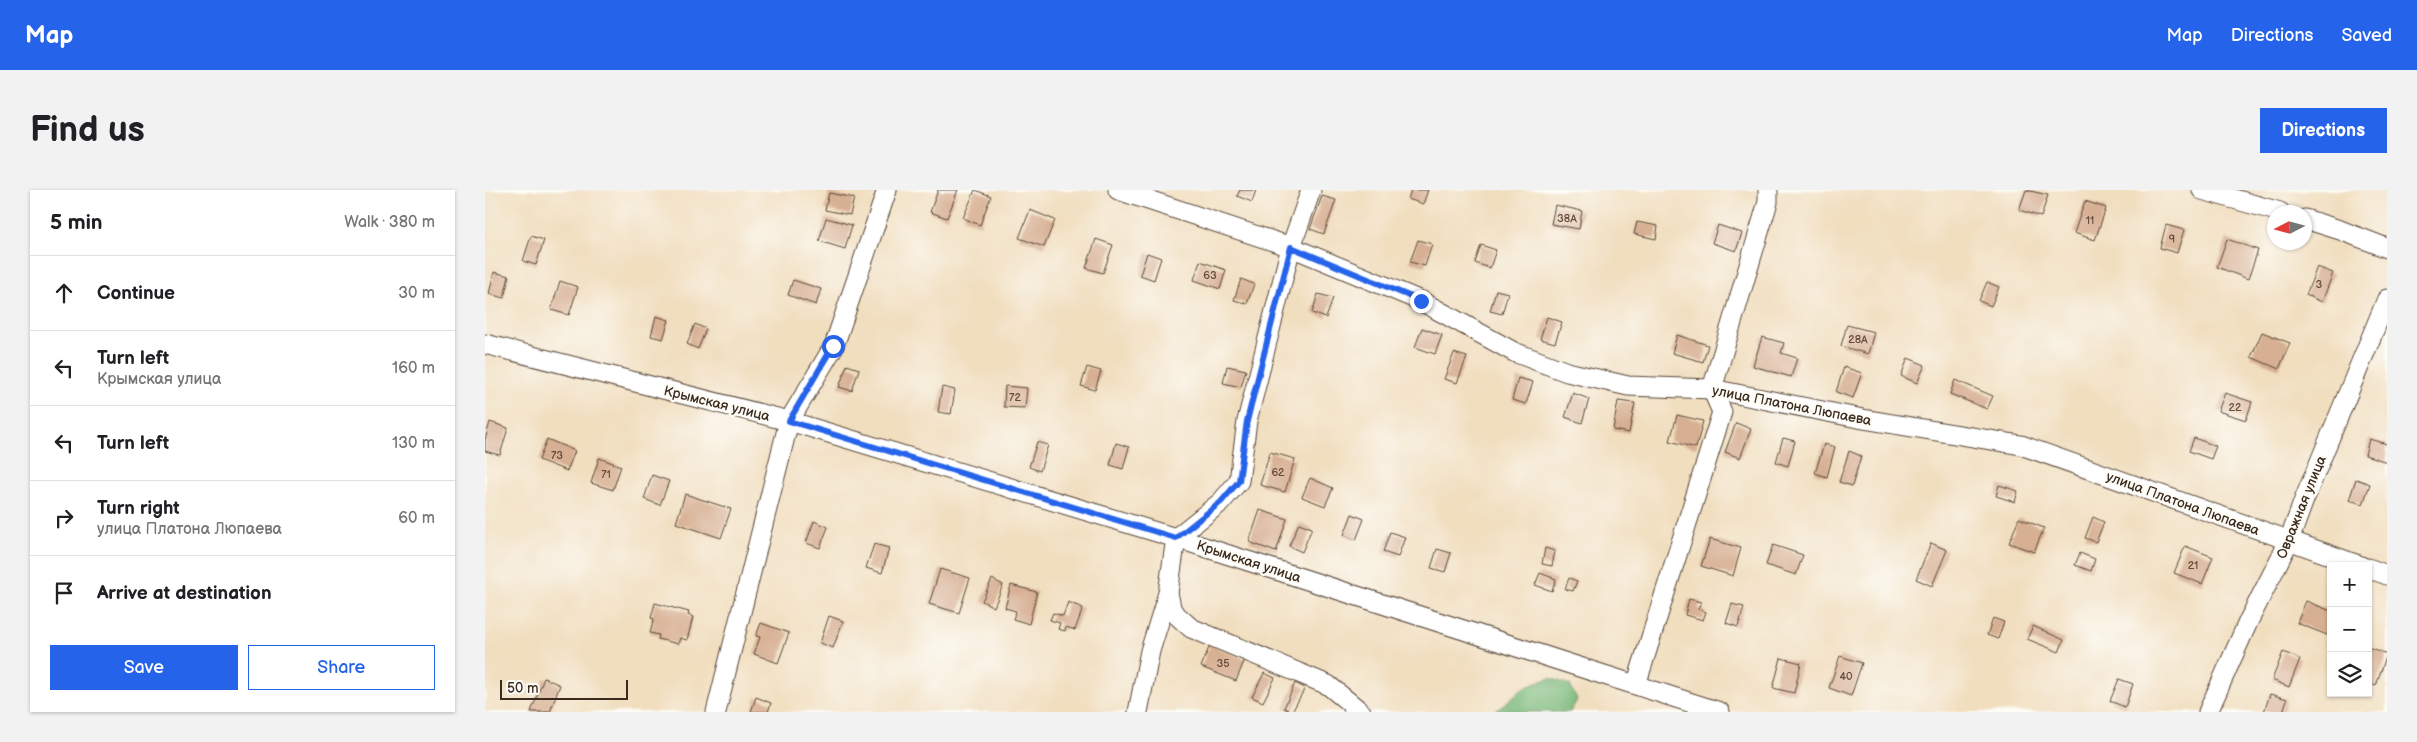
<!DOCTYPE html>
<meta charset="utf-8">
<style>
body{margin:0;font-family:"Balsamiq Sans",sans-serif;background:#f2f2f2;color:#202124}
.controls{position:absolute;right:15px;bottom:15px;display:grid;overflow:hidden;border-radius:0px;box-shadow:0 1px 4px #0004}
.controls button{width:45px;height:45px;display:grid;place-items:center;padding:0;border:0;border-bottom:1px solid #e0e0e0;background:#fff;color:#202124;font:25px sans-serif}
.compass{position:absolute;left:1782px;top:15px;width:45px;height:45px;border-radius:50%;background:#fff;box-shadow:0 1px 4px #0004;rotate:264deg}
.scale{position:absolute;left:15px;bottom:12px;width:128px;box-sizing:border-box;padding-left:5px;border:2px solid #3b2a1e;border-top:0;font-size:14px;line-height:18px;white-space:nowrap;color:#3b2a1e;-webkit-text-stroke:4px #fdfcf7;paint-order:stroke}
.stop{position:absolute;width:15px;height:15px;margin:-11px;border:4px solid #2563eb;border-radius:50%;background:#fff}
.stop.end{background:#2563eb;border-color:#fff;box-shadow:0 1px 5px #0008}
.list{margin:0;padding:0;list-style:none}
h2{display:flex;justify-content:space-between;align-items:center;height:65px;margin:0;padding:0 20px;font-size:21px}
h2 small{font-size:16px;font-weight:400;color:#757577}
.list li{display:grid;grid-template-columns:32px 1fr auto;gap:15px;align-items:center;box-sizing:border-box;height:75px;padding:0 20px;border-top:1px solid #e0e0e0}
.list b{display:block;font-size:19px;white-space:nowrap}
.list p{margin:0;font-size:16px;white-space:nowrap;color:#757577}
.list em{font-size:16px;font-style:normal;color:#757577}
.actions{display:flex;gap:10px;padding:15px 20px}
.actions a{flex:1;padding:11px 0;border:1px solid #2563eb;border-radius:0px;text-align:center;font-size:18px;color:#2563eb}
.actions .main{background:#2563eb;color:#fff}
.icon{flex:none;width:28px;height:28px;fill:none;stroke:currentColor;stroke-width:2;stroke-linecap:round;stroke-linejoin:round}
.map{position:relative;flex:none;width:1902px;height:522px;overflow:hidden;border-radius:0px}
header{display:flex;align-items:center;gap:30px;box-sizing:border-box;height:70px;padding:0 25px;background:#2563eb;color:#fff}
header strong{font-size:24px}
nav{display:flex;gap:28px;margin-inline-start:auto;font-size:18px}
.intro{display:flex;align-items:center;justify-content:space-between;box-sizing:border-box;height:120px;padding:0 30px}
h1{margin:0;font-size:35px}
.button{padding:12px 22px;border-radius:0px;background:#2563eb;color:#fff;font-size:18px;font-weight:700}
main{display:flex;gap:30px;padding:0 30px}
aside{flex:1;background:#fff;border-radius:0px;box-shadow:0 1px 4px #0004}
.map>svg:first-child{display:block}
.forest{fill:#79b878;stroke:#5a714b}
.building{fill:#d7af92}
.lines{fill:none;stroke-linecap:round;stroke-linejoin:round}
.minor-casing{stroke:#564536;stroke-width:21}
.minor{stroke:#fff;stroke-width:19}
.route{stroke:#2563eb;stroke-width:6}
.labels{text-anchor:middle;stroke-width:5;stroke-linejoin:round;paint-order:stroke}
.number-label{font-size:11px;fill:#624b3b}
.street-label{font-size:14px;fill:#3b2a1e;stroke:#fdfcf7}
</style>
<header>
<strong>Map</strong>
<nav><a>Map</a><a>Directions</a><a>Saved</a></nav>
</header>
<div class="intro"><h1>Find us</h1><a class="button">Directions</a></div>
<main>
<aside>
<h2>5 min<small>Walk · 380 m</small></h2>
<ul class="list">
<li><svg class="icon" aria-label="ahead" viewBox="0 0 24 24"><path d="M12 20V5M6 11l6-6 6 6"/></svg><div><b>Continue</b></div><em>30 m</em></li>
<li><svg class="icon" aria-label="left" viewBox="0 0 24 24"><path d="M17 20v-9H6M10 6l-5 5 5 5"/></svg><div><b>Turn left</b><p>Крымская улица</p></div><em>160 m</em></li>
<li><svg class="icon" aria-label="left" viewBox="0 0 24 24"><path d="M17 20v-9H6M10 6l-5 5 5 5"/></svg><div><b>Turn left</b></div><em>130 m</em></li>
<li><svg class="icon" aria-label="right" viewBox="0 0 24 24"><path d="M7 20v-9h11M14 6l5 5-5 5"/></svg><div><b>Turn right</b><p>улица Платона Люпаева</p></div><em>60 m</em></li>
<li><svg class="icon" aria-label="arrive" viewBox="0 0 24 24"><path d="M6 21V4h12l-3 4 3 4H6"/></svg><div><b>Arrive at destination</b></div></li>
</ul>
<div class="actions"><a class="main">Save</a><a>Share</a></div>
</aside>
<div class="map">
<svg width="1902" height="522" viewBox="0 0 1902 522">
<rect width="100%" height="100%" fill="#fdfcf7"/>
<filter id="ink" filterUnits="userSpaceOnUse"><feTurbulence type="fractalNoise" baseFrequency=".02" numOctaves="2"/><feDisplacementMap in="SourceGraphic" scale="10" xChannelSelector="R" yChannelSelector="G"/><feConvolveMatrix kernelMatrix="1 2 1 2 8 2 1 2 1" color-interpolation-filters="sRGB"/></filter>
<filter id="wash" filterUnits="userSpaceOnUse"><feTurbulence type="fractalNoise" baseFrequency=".0096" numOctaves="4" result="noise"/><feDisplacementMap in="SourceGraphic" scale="20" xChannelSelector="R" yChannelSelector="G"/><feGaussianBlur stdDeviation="1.12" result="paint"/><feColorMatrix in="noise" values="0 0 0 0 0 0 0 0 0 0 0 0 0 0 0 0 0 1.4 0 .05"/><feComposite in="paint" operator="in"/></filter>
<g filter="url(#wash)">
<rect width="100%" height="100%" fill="#f1debf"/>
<path class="forest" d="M1065 488 1085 495 1092 510 1085 522H1010L1038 498Z"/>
<g id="blocks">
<g class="building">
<path d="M453 0H473L462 28 445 22Z"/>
<path d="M490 0 506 6 495 35 478 28Z"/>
<path d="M755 0H771L767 12 752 6Z"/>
<path d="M926 0H943L938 14 923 9Z"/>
<path d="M1541 0 1563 5 1556 27 1534 20Z"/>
<path d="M344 3 369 8 365 25 340 20Z"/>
<path d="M837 6 851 10 839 44 825 39Z"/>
<path d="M1600 11 1621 18 1610 50 1589 43Z"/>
<path d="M1070 15 1097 21 1094 39 1066 34Z"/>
<path d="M545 20 570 30 559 57 534 48Z"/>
<path d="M341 28 367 35 360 59 334 51Z"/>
<path d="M1152 32 1173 36 1171 49 1149 44Z"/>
<path d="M1233 35 1257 43 1251 61 1227 53Z"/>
<path d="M1681 35 1699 40 1692 63 1675 58Z"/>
<path d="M46 46 59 50 51 75 38 71Z"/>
<path d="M611 49 628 55 618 83 601 78Z"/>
<path d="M1742 49 1773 60 1763 89 1732 77Z"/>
<path d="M933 50 947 54 940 76 925 72Z"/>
<path d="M996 55 1011 60 1005 78 990 73Z"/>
<path d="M662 63 676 68 669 90 655 85Z"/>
<path d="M715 71 741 80 735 99 709 90Z"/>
<path d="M1832 77 1848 83 1837 112 1821 105Z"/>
<path d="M9 82 24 86 19 108 4 104Z"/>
<path d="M756 89 769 94 762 114 749 110Z"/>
<path d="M308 90 336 99 331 115 303 105Z"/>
<path d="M75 91 93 97 84 125 66 120Z"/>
<path d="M1502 92 1514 97 1506 116 1494 111Z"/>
<path d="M1011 100 1023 103 1017 124 1005 121Z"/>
<path d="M833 104 848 108 841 128 827 123Z"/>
<path d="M171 126 184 130 178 149 166 146Z"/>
<path d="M1062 127 1077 132 1070 153 1055 149Z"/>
<path d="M210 134 221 139 213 159 202 154Z"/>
<path d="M1362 135 1389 142 1383 164 1356 156Z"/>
<path d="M937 138 957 145 950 164 930 157Z"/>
<path d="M1777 142 1805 153 1794 179 1766 167Z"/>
<path d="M1192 145 1223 155 1218 172 1187 163Z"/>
<path d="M1277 147 1299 153 1296 163 1312 168 1306 187 1268 176Z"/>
<path d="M969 163 982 167 972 193 959 189Z"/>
<path d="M1423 168 1440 175 1432 193 1416 186Z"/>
<path d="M362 175 374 179 367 201 354 197Z"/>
<path d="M742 176 761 180 756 197 738 193Z"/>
<path d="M602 177 616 181 610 200 596 196Z"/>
<path d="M1359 177 1377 183 1368 208 1351 202Z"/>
<path d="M1033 188 1048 192 1041 214 1027 210Z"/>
<path d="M1470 190 1508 206 1502 219 1465 204Z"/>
<path d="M520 196 542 198 540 218 519 217Z"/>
<path d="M457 197 470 200 466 224 453 222Z"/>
<path d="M1088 203 1104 209 1097 233 1080 227Z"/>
<path d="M1740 203 1767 212 1761 230 1733 221Z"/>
<path d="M1133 211 1150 213 1144 243 1128 240Z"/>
<path d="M1192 225 1218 231 1211 258 1185 251Z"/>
<path d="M5 232 23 238 15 265 0 261V250Z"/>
<path d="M1251 233 1266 239 1255 268 1240 262Z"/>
<path d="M1298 248 1310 251 1303 276 1291 272Z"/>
<path d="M1709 248 1731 256 1726 269 1704 261Z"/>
<path d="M62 249 90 261 82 281 54 270Z"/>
<path d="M1884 249 1902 254V272L1880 265Z"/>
<path d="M552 252 563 255 555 281 544 277Z"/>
<path d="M631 253 644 257 638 279 625 275Z"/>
<path d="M1339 254 1350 257 1342 287 1330 283Z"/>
<path d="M1364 261 1376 266 1367 296 1354 292Z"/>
<path d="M785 262 810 269 800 302 775 295Z"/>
<path d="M114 268 136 276 128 300 106 293Z"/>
<path d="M167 285 184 291 175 315 159 309Z"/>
<path d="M825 288 848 298 840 316 817 307Z"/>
<path d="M1871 289 1885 294 1878 314 1864 310Z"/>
<path d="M1514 295 1533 301 1530 312 1511 306Z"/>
<path d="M200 304 246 319 236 348 191 333Z"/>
<path d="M775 320 802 329 791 362 764 352Z"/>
<path d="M867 324 879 329 871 350 859 345Z"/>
<path d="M1608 327 1619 332 1611 352 1600 348Z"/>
<path d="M1534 328 1559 338 1549 362 1524 353Z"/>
<path d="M329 331 343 337 335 358 321 353Z"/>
<path d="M814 333 827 338 817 362 804 356Z"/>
<path d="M905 342 920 347 913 367 898 362Z"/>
<path d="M1225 349 1256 358 1248 386 1216 376Z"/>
<path d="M1446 353 1462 360 1447 396 1431 389Z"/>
<path d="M389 354 404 358 397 383 381 378Z"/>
<path d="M1288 355 1318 365 1311 385 1281 375Z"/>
<path d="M1700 356 1728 367 1717 394 1689 383Z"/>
<path d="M1060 358 1070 361 1067 376 1057 374Z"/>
<path d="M952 359 966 363 960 382 946 378Z"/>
<path d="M1595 363 1610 369 1606 381 1590 375Z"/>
<path d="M455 379 485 388 474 423 444 414Z"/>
<path d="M1055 383 1071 389 1067 401 1050 395Z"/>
<path d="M1084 388 1092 391 1088 401 1080 399Z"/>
<path d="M507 389 518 395 509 417 497 411Z"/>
<path d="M526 395 552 402 544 434 528 429 531 421 520 418Z"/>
<path d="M1204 409 1216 412 1213 419 1221 422 1218 430 1200 425Z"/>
<path d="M1821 411 1846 421V437L1842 445 1812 433Z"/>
<path d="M583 412 598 418 590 440 581 437 580 441 573 439 575 433 565 430 568 423 578 426Z"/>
<path d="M170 413 204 422 203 425 208 427 202 450 195 448 193 454 173 449 174 445 165 443 169 429 166 428Z"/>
<path d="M1247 414 1259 417 1253 437 1241 433Z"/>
<path d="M344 426 358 431 348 458 335 453Z"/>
<path d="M1508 428 1519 432 1513 449 1502 445Z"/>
<path d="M276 433 304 443 293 473 269 464 275 447 271 446Z"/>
<path d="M1548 436 1579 450 1574 462 1542 449Z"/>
<path d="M725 455 760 469 751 491 716 477Z"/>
<path d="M1883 457 1902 464 1891 496 1883 493Z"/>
<path d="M1798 462 1815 469 1804 497 1787 490Z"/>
<path d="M1355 466 1377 473 1366 506 1344 498Z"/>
<path d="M1296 468 1316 473 1309 503 1288 498Z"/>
<path d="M779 483 790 488 778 512 767 507Z"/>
<path d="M59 488 75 495 65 522H46Z"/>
<path d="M1634 489 1648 494 1640 517 1625 511Z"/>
<path d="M810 493 820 498 807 522 799 518Z"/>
<path d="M1785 504 1802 509 1798 522H1779Z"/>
<path d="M271 507 286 513 283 522H266Z"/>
</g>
</g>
</g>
<g filter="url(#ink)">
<use href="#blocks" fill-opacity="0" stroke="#564536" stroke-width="1"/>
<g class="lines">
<defs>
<g id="minor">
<path d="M633 0 806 57 936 111 1029 162 1082 182 1143 196 1227 199 1378 229 1536 255 1876 376"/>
<path d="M1717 0 1795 22"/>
<path d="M1820 29 1855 40 1902 58"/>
<path d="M0 154 304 231 691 348 1235 522"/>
<path d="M1883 378 1902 385"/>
<path d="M683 403 687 421 706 438 843 495 876 522"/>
<path d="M1151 495 1237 222 1227 199 1283 12V0"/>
<path d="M231 522 304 231 349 156 402 0"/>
<path d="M653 522 665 461 683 403 691 348 736 312 754 291 762 231 806 57 826 0"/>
<path d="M1723 522 1763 432 1804 351 1819 310 1902 109"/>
</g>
</defs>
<use href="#minor" class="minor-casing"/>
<use href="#minor" class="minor"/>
</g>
</g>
<g class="lines" filter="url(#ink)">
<path class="route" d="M348 156 304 231 691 348 736 312 754 291 762 231 806 57 936 111"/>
</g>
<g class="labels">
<g class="number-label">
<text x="1082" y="32">38А</text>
<text x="1605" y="34">11</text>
<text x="1687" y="53">9</text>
<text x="725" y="89">63</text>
<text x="1834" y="98">3</text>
<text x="1373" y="153">28А</text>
<text x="530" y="211">72</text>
<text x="1750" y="221">22</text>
<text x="72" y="269">73</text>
<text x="793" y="286">62</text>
<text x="121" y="288">71</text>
<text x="1708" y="379">21</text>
<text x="738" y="477">35</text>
<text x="1361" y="490">40</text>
</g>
<g class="street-label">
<text transform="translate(232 213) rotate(14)" y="5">Крымская улица</text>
<text transform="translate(1307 215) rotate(11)" y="5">улица Платона Люпаева</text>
<text transform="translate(1698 313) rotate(20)" y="5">улица Платона Люпаева</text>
<text transform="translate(1816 317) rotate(-68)" y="5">Овражная улица</text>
<text transform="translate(764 371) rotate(18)" y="5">Крымская улица</text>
</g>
</g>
</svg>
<div class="controls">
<button>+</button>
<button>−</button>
<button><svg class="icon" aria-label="layers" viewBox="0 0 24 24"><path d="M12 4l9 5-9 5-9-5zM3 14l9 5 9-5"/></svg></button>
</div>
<svg class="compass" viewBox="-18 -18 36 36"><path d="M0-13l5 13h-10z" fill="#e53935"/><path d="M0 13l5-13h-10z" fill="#757577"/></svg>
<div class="scale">50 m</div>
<div class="stop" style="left:348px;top:156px"></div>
<div class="stop end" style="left:936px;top:111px"></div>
</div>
</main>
